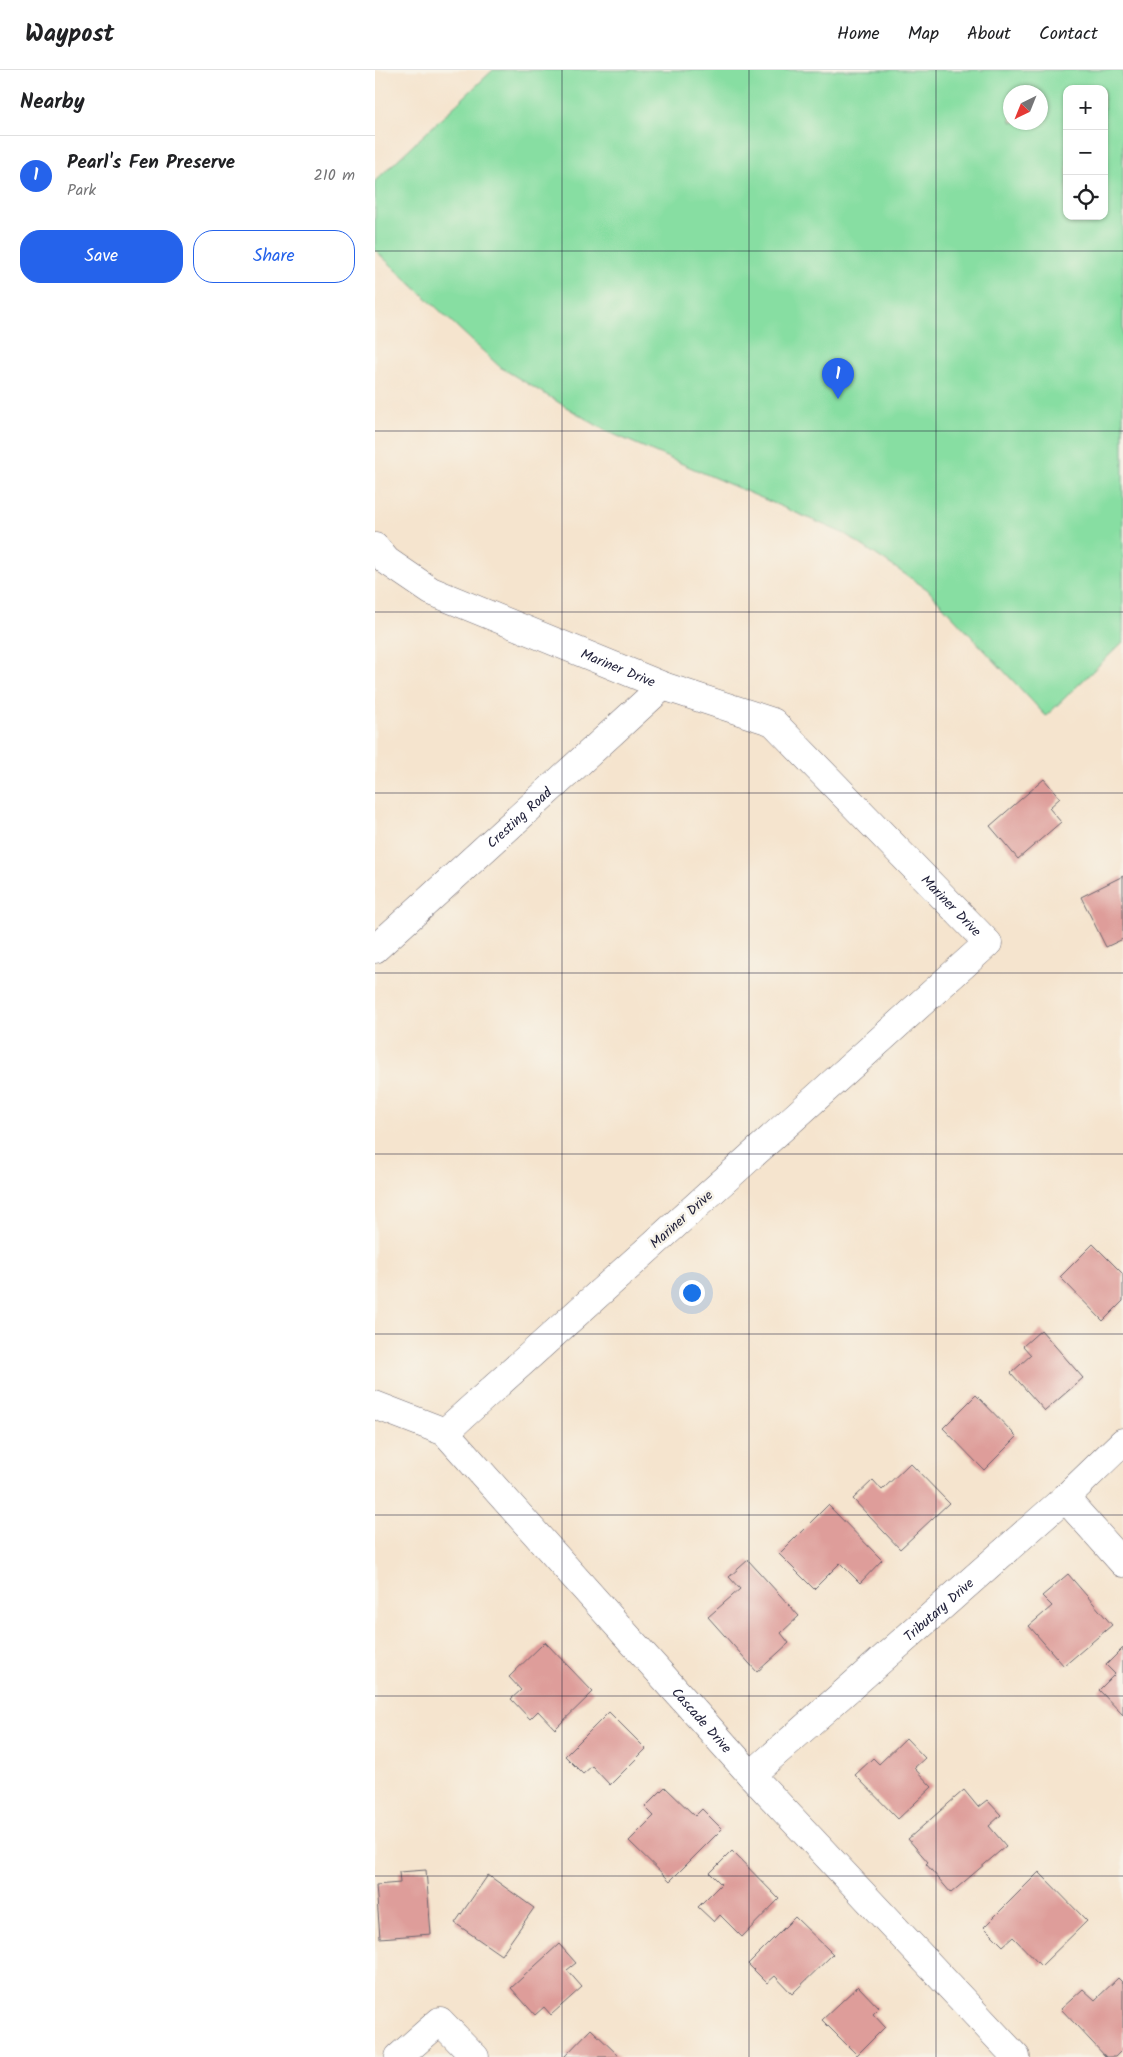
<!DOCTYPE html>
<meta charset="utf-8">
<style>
body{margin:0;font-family:Kalam,sans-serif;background:#f2f2f2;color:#202124}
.controls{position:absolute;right:15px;top:15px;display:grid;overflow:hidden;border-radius:10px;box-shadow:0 1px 4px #0004}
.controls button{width:45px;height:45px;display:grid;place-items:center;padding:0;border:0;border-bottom:1px solid #e0e0e0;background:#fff;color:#202124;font:25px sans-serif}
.compass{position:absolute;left:628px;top:15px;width:45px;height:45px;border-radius:50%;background:#fff;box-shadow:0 1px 4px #0004;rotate:223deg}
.you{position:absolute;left:316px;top:1222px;width:18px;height:18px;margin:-12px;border:4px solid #fff;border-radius:50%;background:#1a73e8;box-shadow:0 0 0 8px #1a73e833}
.badge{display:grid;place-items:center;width:32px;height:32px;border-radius:50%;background:#2563eb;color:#fff;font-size:16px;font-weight:700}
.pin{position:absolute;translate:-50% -41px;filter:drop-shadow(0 1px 2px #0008)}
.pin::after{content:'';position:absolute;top:26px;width:18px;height:15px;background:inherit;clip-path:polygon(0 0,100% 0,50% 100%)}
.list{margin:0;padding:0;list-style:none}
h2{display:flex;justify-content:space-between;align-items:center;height:65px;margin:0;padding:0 20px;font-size:21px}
h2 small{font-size:16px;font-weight:400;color:#757577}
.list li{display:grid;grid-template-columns:32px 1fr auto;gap:15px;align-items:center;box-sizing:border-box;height:80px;padding:0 20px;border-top:1px solid #e0e0e0}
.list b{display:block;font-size:19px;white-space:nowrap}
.list p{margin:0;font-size:16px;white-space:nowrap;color:#757577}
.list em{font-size:16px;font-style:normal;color:#757577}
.actions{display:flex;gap:10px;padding:15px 20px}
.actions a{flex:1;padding:11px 0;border:1px solid #2563eb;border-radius:20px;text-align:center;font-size:18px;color:#2563eb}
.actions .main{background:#2563eb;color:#fff}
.icon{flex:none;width:28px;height:28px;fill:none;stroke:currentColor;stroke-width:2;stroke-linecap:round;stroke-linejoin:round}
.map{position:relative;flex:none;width:748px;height:1987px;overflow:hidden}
header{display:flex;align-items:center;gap:30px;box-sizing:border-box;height:70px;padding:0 25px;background:#fff;border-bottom:1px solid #e0e0e0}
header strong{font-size:24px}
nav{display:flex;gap:28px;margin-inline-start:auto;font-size:18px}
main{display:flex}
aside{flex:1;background:#fff}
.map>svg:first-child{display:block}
.green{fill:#87dea2;stroke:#54806e;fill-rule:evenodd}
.building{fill:#de9d9a}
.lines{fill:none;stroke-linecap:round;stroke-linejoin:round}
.minor-casing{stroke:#6c666e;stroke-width:29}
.minor{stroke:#fff;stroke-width:28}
.grid{fill:none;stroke:#22223b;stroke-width:1;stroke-opacity:0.55}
.labels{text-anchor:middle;stroke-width:5;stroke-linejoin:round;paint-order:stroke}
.street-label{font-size:14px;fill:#22223b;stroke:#f7f3e8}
</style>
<header>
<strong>Waypost</strong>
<nav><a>Home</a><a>Map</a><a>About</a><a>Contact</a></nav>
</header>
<main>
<aside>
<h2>Nearby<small></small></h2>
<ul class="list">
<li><span class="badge">1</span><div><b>Pearl's Fen Preserve</b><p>Park</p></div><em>210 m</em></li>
</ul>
<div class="actions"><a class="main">Save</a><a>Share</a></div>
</aside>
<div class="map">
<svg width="748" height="1987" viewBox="0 0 748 1987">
<rect width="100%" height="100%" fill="#f7f3e8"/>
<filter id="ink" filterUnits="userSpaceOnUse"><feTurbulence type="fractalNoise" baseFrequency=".02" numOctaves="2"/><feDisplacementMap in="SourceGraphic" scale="10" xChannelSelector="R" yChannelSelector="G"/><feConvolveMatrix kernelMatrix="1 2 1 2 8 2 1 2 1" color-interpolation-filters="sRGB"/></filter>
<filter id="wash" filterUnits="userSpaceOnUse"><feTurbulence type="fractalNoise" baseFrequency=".0096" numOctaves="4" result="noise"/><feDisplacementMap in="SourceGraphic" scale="20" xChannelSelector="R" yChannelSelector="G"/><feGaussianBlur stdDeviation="1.12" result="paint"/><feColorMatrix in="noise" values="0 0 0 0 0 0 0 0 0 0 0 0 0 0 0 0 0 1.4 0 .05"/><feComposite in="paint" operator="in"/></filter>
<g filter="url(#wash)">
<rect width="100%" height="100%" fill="#f5e4ce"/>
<path class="green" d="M118 0H748V572L671 646 552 519 470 464 231 361 125 297 0 180V111ZM692 19H729V146H692ZM636 22H666V52H636Z"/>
<g id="blocks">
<g class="building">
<path d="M669 709 685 728 674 738 686 752 643 789 615 756Z"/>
<path d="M748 806V869L731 877 706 827Z"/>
<path d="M718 1174 748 1204V1231L728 1251 685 1207Z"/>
<path d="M666 1260 708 1308 670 1341 636 1303 656 1285 648 1276Z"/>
<path d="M601 1325 642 1367 609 1400 568 1358Z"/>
<path d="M535 1393 574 1433 525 1479 478 1429 498 1410 507 1420Z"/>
<path d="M453 1435 507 1490 485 1513 465 1493 439 1519 404 1484Z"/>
<path d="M373 1490 424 1546 406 1563 414 1573 382 1602 333 1547 365 1519 354 1507Z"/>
<path d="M693 1504 737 1555 689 1596 654 1556 677 1536 667 1526Z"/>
<path d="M170 1572 218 1622 180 1659 163 1641 155 1649 136 1629 146 1620 134 1607Z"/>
<path d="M748 1578V1645L724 1620 740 1604 731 1595Z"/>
<path d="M234 1642 271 1679 235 1715 217 1696 208 1704 190 1686Z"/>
<path d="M531 1668 550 1688 539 1698 557 1717 523 1749 480 1705 498 1688 504 1694Z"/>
<path d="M290 1717 320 1746 327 1739 347 1759 295 1811 254 1771 279 1746 270 1737Z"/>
<path d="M589 1720 603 1737 612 1730 626 1745 614 1756 631 1776 576 1823 551 1794 553 1792 533 1769Z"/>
<path d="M357 1781 404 1829 367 1867 345 1845 339 1852 323 1837 346 1814 335 1803Z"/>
<path d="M51 1800 56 1864 5 1868 1 1815 25 1813 24 1802Z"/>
<path d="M664 1802 712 1851 666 1896 638 1867 628 1876 609 1857Z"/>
<path d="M113 1805 159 1838 126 1885 80 1853Z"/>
<path d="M420 1847 458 1884 417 1924 400 1906 392 1913 373 1894Z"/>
<path d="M184 1874 201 1893 192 1900 207 1917 176 1945 169 1937 160 1945 136 1918Z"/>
<path d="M743 1908 748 1913V1979L740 1987H731L686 1939 708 1919 720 1930Z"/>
<path d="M483 1916 504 1938 498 1944 510 1957 482 1985 447 1950Z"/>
<path d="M216 1959 245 1987H189Z"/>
</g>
</g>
</g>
<g filter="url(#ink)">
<use href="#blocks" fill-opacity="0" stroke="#6c666e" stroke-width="1"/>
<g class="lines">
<defs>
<g id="minor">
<path id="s1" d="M0 477 12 491 56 521 288 616 398 652 613 873 70 1362"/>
<path id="s2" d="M0 879 288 616"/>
<path id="s3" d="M0 1335 70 1362 376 1705 641 1987"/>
<path d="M690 1428 748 1493"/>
<path id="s4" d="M376 1705 690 1428 748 1372"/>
<path d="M24 1987 65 1951 100 1987"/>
</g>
</defs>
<use href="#minor" class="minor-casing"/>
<use href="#minor" class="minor"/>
</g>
</g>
<path class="grid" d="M187 0V1987M374 0V1987M561 0V1987M0 181H748M0 361H748M0 542H748M0 723H748M0 903H748M0 1084H748M0 1264H748M0 1445H748M0 1626H748M0 1806H748"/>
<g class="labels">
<g class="street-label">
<text dy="5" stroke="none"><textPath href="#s1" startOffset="274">Mariner Drive</textPath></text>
<text dy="5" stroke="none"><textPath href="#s2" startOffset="195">Cresting Road</textPath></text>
<text dy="5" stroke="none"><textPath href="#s1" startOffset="694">Mariner Drive</textPath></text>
<text transform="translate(306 1149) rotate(-42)" y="5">Mariner Drive</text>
<text dy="5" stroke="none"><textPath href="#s4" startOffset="250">Tributary Drive</textPath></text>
<text dy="5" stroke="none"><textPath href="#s3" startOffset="461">Cascade Drive</textPath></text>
</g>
</g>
</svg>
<div class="controls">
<button>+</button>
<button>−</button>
<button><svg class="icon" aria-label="locate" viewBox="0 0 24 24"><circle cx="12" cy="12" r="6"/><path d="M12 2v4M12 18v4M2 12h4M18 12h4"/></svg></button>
</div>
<svg class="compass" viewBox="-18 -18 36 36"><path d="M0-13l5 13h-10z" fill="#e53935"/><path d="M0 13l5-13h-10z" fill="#757577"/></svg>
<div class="you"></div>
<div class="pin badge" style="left:463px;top:329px">1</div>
</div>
</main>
